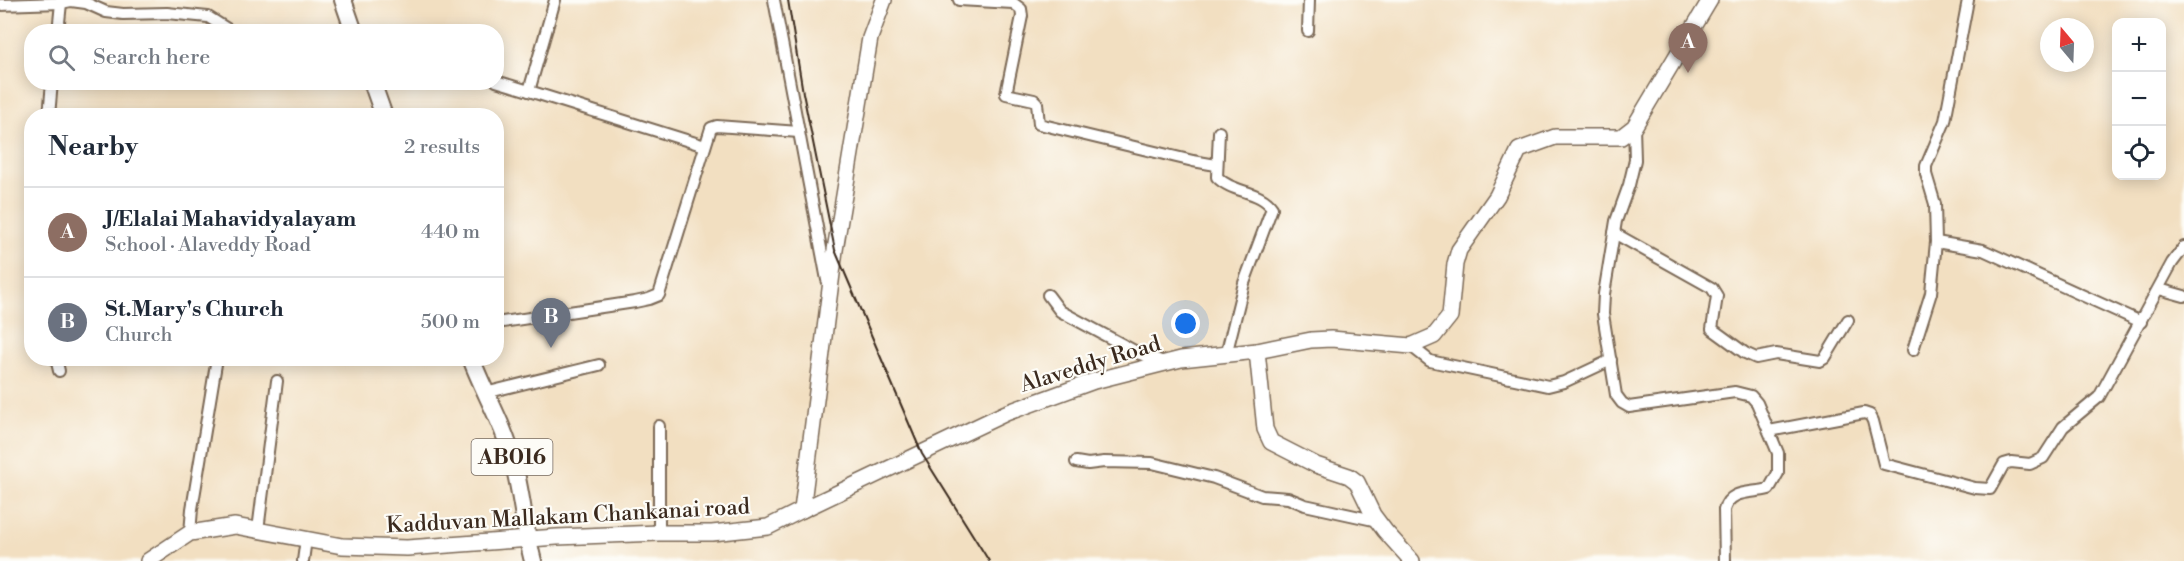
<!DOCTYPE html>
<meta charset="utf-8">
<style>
body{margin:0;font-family:"Libre Bodoni",serif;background:#f2f2f3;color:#1f2937}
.controls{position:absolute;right:18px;top:18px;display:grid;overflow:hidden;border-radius:12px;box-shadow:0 3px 15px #0003}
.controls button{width:54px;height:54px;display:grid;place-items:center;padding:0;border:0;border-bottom:2px solid #e0e1e3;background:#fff;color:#1f2937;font:30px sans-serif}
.compass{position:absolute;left:2040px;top:18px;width:54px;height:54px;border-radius:50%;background:#fff;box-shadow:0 3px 15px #0003;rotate:341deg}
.you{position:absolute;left:1186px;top:324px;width:21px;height:21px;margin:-15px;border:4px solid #fff;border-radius:50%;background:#1a73e8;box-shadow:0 0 0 9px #1a73e833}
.badge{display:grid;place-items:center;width:39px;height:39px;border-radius:50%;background:#d93025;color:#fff;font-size:20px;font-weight:700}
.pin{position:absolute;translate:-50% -50px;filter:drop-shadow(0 2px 3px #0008)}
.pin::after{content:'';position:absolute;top:32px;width:21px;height:18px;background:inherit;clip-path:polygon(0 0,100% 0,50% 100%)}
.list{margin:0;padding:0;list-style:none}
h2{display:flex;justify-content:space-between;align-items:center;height:78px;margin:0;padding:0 24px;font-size:26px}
h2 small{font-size:20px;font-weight:400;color:#747a83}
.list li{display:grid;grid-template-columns:39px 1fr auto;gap:18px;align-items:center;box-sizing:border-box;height:90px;padding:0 24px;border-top:2px solid #e0e1e3}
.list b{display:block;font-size:22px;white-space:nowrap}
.list p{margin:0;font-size:20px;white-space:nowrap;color:#747a83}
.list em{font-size:20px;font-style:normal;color:#747a83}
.icon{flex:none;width:33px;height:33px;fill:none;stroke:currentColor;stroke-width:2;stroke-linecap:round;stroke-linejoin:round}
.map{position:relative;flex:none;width:2184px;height:561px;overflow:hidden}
.search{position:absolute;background:#fff;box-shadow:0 3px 15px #0003;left:24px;top:24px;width:480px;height:66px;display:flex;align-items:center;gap:15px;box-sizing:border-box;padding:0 21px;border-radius:24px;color:#747a83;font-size:22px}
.panel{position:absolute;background:#fff;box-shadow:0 3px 15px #0003;left:24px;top:108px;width:480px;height:258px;border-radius:24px}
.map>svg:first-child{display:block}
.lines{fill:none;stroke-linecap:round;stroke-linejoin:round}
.street-casing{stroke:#7b6957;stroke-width:14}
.secondary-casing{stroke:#7b6957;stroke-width:18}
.primary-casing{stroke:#7b6957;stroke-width:20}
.street{stroke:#fff;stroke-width:10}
.secondary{stroke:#fff;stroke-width:15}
.primary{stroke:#fff;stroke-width:16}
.rail{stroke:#3b2a1e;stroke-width:2}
.labels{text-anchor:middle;stroke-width:4.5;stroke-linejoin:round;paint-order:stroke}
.shield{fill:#fdfcf7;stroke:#75695f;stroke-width:1.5}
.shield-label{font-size:21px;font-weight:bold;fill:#3b2a1e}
.street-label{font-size:22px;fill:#3b2a1e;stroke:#fdfcf7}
</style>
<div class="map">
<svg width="2184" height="561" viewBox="0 0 2184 561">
<rect width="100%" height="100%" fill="#fdfcf7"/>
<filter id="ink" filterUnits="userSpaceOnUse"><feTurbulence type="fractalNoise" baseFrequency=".0167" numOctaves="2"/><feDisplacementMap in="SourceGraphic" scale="12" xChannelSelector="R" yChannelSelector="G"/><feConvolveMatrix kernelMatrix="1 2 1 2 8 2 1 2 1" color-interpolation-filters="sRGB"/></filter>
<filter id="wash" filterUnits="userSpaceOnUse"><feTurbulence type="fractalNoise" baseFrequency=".008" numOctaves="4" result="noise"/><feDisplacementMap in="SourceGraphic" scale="24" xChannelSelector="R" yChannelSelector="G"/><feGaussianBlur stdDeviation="1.35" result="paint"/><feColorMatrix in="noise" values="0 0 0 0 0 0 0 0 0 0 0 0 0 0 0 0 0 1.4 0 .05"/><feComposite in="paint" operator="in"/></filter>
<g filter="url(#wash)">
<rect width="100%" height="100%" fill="#f2dfc1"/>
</g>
<g filter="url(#ink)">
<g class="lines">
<defs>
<g id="street">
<path d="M774 0 827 280"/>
<path d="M959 0 1013 3 1021 9 1022 16 1006 94 1034 100 1037 103 1039 124 1193 161 1216 165"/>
<path d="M0 5 61 3 71 1 86 3 106 12 123 14 167 13 208 17 232 32"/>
<path d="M1308 31 1309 0"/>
<path d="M58 32 61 3"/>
<path d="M496 81 529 91 555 0"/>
<path d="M529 91 705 146"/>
<path d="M49 116 52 82"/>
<path d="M1634 127 1635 160 1629 185 1616 221 1604 294 1603 314 1616 395 1622 403 1629 407 1735 392 1751 396 1757 403 1778 453V473L1769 489C1750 494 1730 489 1724 510L1725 561"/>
<path d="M1219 132 1217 177C1232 193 1260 190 1272 208L1244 283 1226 355"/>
<path d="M1614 233 1712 288 1717 296 1712 329 1745 353 1756 358 1776 354 1820 361 1825 358 1848 320"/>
<path d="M1936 242 1983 250 2141 322"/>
<path d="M2159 289 2184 296"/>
<path d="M1048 295 1060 311 1140 354 1164 362"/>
<path d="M496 323 635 302 649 299 659 295 711 128 717 126 799 132"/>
<path d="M1411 346 1430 361 1548 386 1564 382 1611 360"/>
<path d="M1913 350 1931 293 1936 242 1935 204 1926 174V166L1945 121 1968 0"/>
<path d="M56 358 59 371"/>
<path d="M485 393 599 365"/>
<path d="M659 426V533"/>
<path d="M1769 431 1864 413 1870 415 1873 421 1884 464 1975 488 1990 489 2004 464 2011 462 2030 464 2043 458 2063 427 2099 397 2172 263 2184 247"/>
<path d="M1076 462 1088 464 1104 462 1152 463 1214 478 1262 496 1288 498 1305 505 1378 521"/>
<path d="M258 530 277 381"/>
<path d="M190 533 192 509 217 358"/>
<path d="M303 561 306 539"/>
</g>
<g id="secondary">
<path d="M1257 351 1265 429 1271 442 1316 465 1349 476 1357 482 1373 515 1385 531 1412 561"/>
<path d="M802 510 1006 413 1094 381 1181 359 1257 351 1311 340 1331 339 1411 346 1434 336 1450 316 1455 264 1459 250 1497 196 1519 150 1555 137H1621L1634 127 1710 0"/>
<path d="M148 561 190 533 235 526 342 546 407 548 557 537 659 533H712L768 527 802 510 835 250 870 38 884 0"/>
</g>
<g id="primary">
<path d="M343 0 354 32"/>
<path d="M372 82 384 116"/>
<path d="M471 358C484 393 504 425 513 461 522 494 524 528 533 561"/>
</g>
</defs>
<use href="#street" class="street-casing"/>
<use href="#secondary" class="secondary-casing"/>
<use href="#primary" class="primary-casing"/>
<use href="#street" class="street"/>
<use href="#secondary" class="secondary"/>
<use href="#primary" class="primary"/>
<path class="rail" d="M788 0 803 93 835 250 922 454 989 561"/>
</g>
</g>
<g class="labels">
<rect class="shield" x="471.5" y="439" width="81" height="36" rx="4.5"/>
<g class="shield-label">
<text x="512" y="464">AB016</text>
</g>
<g class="street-label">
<text transform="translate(1090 363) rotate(-17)" y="8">Alaveddy Road</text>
<text transform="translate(568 515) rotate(-3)" y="8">Kadduvan Mallakam Chankanai road</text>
</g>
</g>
</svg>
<div class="controls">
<button>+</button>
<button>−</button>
<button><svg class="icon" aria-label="locate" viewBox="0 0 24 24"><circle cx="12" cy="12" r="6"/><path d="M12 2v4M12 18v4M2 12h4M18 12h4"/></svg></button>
</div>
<svg class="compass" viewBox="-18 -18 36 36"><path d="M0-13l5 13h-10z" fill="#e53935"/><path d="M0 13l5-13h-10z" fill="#747a83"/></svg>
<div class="you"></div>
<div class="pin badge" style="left:1688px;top:73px;background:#8d6e63">A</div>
<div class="pin badge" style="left:551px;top:348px;background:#6b7280">B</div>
<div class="search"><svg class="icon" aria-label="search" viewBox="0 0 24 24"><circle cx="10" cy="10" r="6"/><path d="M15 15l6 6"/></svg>Search here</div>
<section class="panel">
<h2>Nearby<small>2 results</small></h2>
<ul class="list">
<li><span class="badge" style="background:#8d6e63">A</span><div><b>J/Elalai Mahavidyalayam</b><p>School · Alaveddy Road</p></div><em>440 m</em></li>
<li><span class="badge" style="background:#6b7280">B</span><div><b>St.Mary's Church</b><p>Church</p></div><em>500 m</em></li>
</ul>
</section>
</div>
